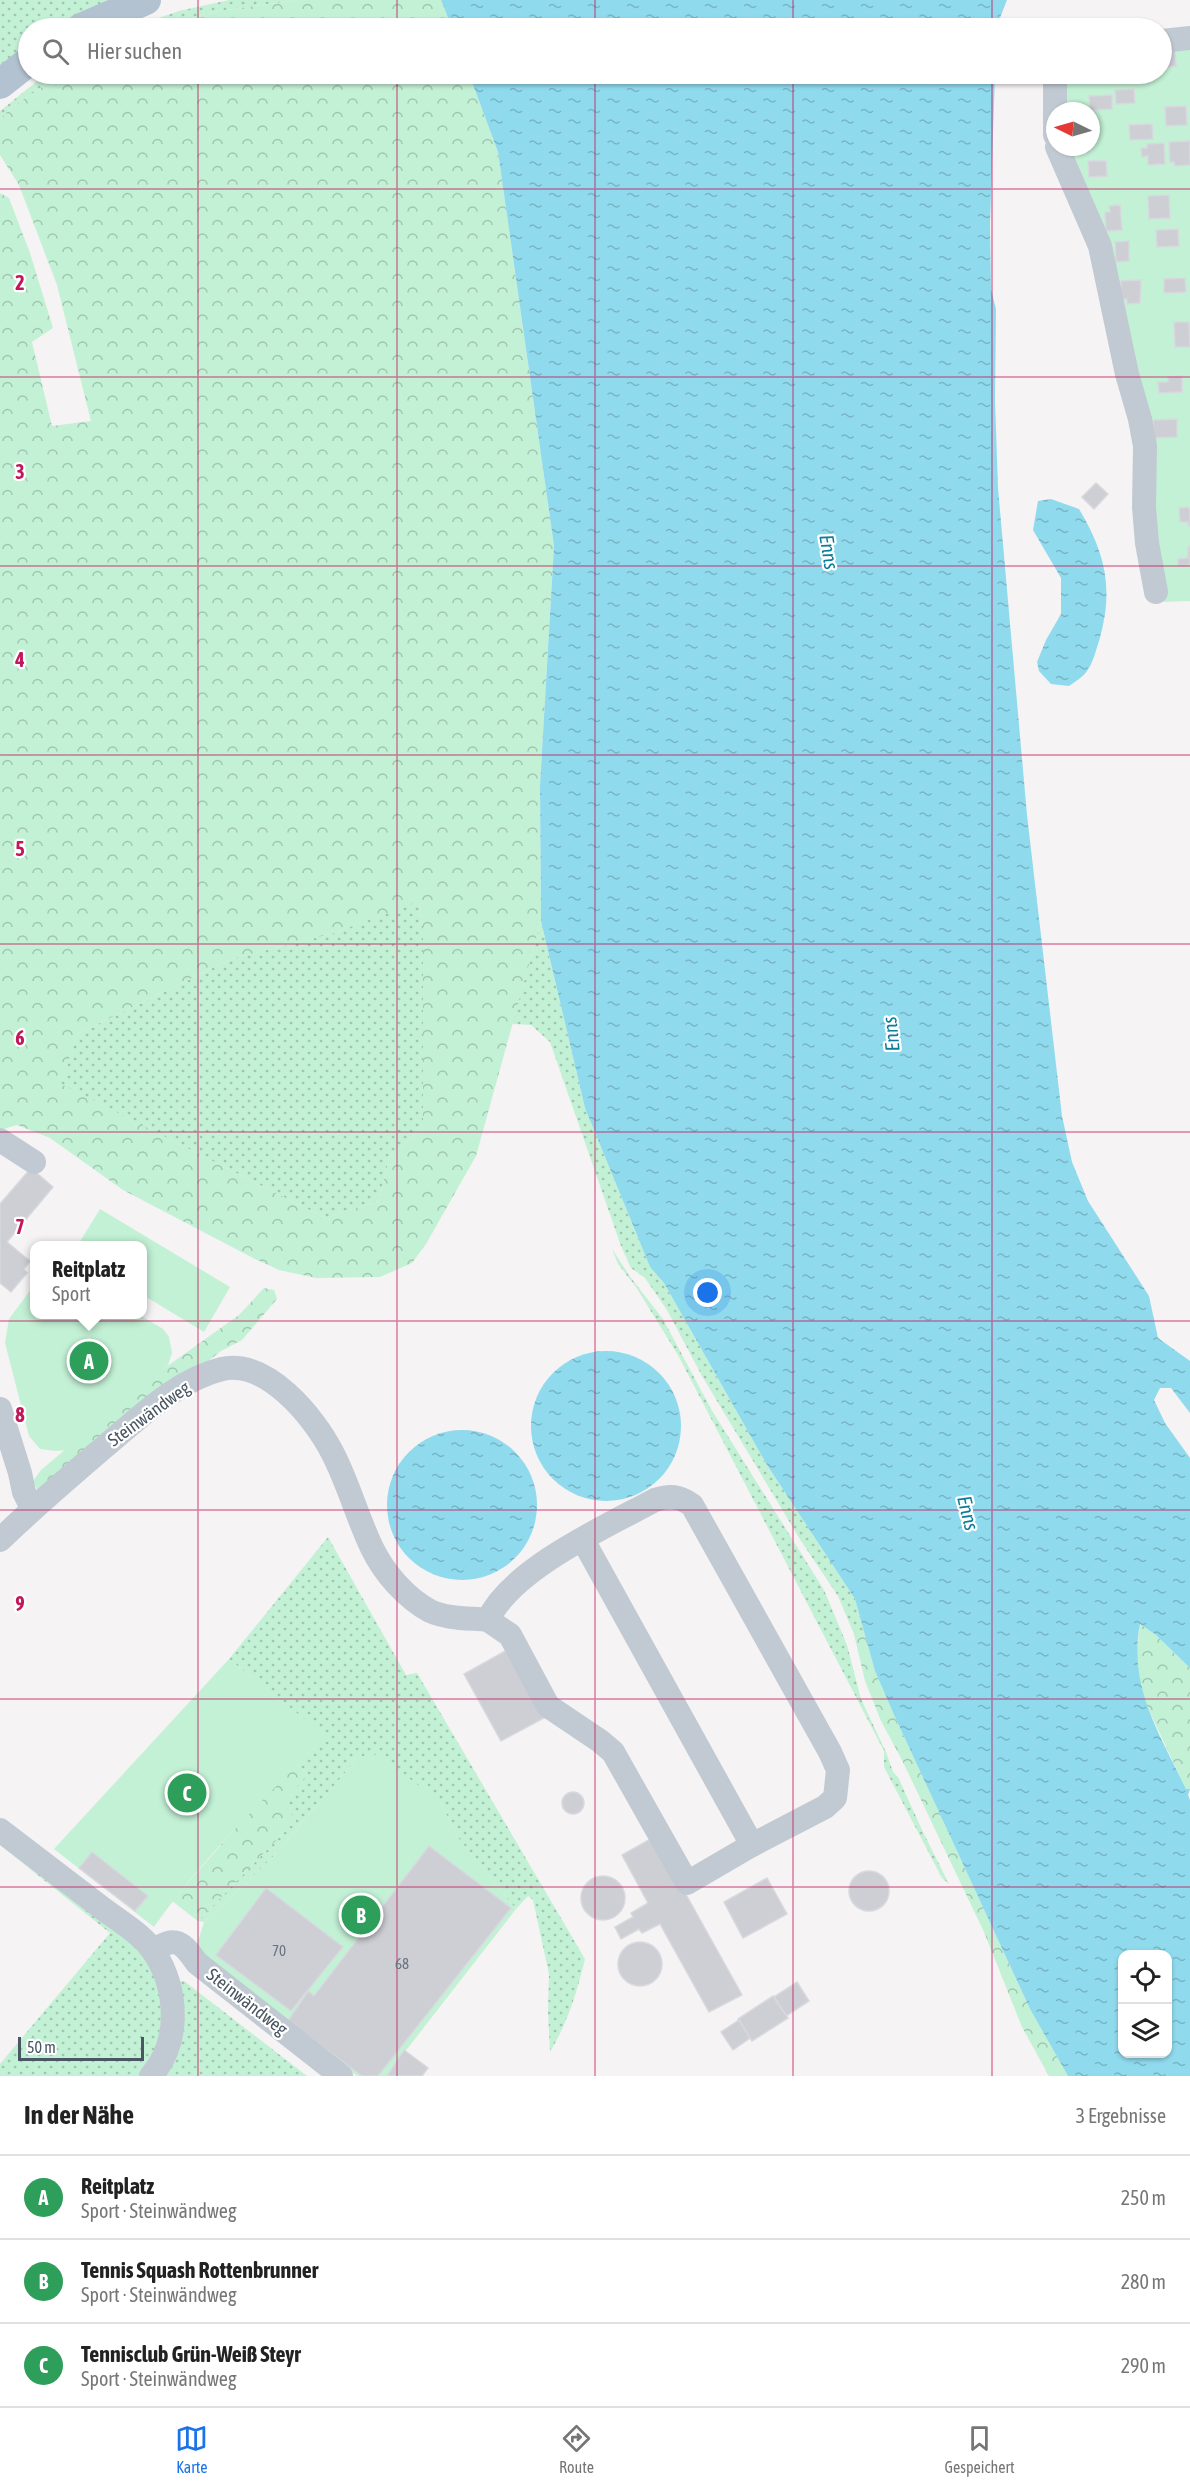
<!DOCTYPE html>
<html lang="de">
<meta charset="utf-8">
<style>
body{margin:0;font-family:"Asap Condensed",sans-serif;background:#f2f2f2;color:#222}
.controls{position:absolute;right:18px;bottom:18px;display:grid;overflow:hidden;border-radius:12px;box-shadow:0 2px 4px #0004}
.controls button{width:54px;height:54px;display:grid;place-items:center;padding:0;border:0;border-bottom:2px solid #e0e0e0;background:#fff;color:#222;font:30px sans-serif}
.compass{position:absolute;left:1046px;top:102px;width:54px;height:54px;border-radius:50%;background:#fff;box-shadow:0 2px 4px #0004;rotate:275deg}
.scale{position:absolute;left:18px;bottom:15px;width:126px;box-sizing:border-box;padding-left:6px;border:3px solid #4a5661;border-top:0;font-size:16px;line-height:21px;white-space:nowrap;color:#4a5661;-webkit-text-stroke:4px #fff;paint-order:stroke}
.you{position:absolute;left:708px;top:1293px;width:21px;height:21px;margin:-15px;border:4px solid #fff;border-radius:50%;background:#1a73e8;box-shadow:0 0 0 9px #1a73e833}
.badge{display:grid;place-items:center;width:39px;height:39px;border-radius:50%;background:#1a73e8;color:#fff;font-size:20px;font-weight:700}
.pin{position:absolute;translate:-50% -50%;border:3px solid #fff;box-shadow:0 2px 6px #0006}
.popup{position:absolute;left:30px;top:1241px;width:117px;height:78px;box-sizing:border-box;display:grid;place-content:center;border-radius:12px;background:#fff;filter:drop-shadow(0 2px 4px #0005);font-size:20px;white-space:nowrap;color:#767676}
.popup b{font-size:22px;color:#222}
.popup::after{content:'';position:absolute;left:50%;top:100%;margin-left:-12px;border:12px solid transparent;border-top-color:#fff}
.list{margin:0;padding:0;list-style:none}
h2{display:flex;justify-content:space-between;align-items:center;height:78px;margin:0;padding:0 24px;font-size:26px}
h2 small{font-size:20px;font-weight:400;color:#767676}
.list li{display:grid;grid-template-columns:39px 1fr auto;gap:18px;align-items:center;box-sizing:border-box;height:84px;padding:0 24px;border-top:2px solid #e0e0e0}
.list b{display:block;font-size:22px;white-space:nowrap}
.list p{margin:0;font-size:20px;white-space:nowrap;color:#767676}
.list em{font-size:20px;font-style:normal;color:#767676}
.icon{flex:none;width:33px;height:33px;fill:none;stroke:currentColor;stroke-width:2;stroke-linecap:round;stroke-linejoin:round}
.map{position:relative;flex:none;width:1190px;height:2076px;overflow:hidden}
.search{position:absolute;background:#fff;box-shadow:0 2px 4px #0004;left:18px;right:18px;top:18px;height:66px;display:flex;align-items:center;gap:15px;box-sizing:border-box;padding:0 21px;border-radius:33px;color:#767676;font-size:22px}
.sheet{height:330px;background:#fff}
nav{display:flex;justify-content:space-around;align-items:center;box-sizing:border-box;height:84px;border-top:2px solid #e0e0e0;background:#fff;font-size:16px;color:#767676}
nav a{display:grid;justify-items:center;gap:3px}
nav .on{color:#1a73e8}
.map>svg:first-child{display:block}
.grass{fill:url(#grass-dots)}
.forest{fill:url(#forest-crowns);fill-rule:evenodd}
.green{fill:#c3f1d5}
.water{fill:url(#water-ripples);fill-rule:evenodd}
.building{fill:#cdcfd5;stroke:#d7d9de;stroke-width:1.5}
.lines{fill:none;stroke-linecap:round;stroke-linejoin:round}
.minor{stroke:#c1cad2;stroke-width:24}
.major{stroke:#b3c2d1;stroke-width:30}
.grid{fill:none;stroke:#c2185b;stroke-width:1.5;stroke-opacity:0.55}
.labels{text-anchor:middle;stroke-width:4.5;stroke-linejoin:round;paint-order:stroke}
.number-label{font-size:15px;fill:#6b747e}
.street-label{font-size:18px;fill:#4a5661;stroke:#fff}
.water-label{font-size:20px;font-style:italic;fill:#0c7c9b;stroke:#fff}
.grid-label{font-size:20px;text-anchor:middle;font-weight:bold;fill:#c2185b;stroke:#fff;stroke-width:4.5;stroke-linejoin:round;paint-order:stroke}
</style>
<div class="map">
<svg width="1190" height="2076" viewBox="0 0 1190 2076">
<defs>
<pattern id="grass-dots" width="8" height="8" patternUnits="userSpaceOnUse" patternTransform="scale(1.5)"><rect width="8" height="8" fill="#c3f1d5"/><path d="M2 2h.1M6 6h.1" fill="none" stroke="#a0c6b0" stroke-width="1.8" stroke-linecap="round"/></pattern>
<pattern id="forest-crowns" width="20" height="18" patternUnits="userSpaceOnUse" patternTransform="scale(1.5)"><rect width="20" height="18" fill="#c3f1d5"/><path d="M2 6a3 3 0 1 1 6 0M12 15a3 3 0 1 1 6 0" fill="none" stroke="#a0c6b0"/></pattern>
<pattern id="water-ripples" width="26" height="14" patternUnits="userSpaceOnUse" patternTransform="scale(1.5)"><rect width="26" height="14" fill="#90daee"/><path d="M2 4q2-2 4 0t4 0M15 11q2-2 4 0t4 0" fill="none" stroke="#78b4c4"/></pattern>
</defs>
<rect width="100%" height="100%" fill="#f5f3f3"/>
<g class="grass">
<path d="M0 0H113L57 28H28V46L0 69Z"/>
<path d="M229 0H299L218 11 152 28H129L179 11Z"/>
<path d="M46 74H62L12 107 0 119V111Z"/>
<path d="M419 900 423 925V1127L389 1158 379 1201 325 1218 60 1084 77 1034 231 959 334 933Z"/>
<path d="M541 921 585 1108 650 1267 664 1283 767 1465 855 1599 865 1634H854L838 1596 801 1541 702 1376 667 1310 645 1278 631 1268 621 1246 550 1042 531 1025 512 1024Z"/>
<path d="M612 1249 631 1278 663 1319 711 1409 824 1590 847 1645 861 1699 886 1752 893 1772 898 1777 923 1832 949 1884 942 1878 884 1767V1751L678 1355 636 1287 618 1264Z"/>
<path d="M328 1537 406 1675 417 1673 585 1959C577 1992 568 2022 550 2052L548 2011 549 1974 533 1900 528 1896 516 1909 459 1839 440 1802 357 1759 270 1860 204 1922 198 1921 296 1820 281 1803 308 1774 297 1765 325 1736 229 1659Z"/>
<path d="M0 1839 114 1927 147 1958 163 2000 158 2047 141 2076H0V2064L110 1933 0 1845Z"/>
<path d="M179 1981H184L307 2076H162Z"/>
</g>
<g class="forest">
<path d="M299 0H441L452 28H152L218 11Z"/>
<path d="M62 74H469L498 152 554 546 540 785 541 921 476 1156 426 1244 412 1263 380 1277 316 1278 279 1270 255 1259 123 1190 50 1138 17 1125 0 1130V193L9 198 30 253 53 328 32 342 52 426 91 421 57 285 19 185 0 155V119L12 107ZM419 901 423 925V1127L389 1158 379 1201 325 1218 61 1084 77 1034 231 959 334 933Z"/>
<path d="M264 1288 274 1290 277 1299 242 1340 221 1351 39 1493 33 1481 41 1470 145 1382 239 1315Z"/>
<path d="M1140 1624 1156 1635 1190 1668V1789H1186L1144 1700 1136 1661Z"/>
<path d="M854 1634H865L875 1671 895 1717 1030 2009 1068 2076H1049L1022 2027 984 1932 902 1760 881 1721 865 1681Z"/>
<path d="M297 1765 308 1774 282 1803 296 1820 198 1921 172 1901 262 1798Z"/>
</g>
<g class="green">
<path d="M1190 45V601L1164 602 1148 481 1064 147H1091V111H1059L1060 74H1162V47Z"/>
<path d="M100 1209 230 1287 204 1332 143 1295V1246L78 1245Z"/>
<path d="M35 1284V1314L140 1315 163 1329 169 1337 172 1353 168 1365 66 1450 56 1451 40 1449 29 1436 5 1343 9 1319Z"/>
<path d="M229 1659 326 1736C266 1797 203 1857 154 1927L54 1849Z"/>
<path d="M368 1754 379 1755 440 1802 459 1839 516 1909 386 2076H357L249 1997 198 1950V1941L204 1922 270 1860 357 1759Z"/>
</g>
<g class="water">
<path d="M441 0H1007L996 28H452Z"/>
<path d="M469 74H995L990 224 991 289 996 309 995 400 998 488 1027 815 1062 1116 1072 1162 1088 1201 1149 1296 1158 1338 1190 1361V1413L1171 1388H1160L1154 1400 1165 1423 1190 1458V1668L1156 1635 1140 1624C1128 1687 1160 1734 1186 1789H1190L1188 1795 1190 1800V2076H1068L1030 2009 895 1717 875 1671 855 1599 767 1465 664 1283 650 1267 585 1108 541 921 540 785 554 546 498 152ZM1122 1954H1168V2054H1122Z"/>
<path d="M1051 499 1079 509C1106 554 1114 590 1099 641 1096 650 1093 663 1087 671 1083 677 1075 682 1069 686L1051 684 1039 671 1037 662 1046 640 1061 614V578L1033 530 1038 501Z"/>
<circle cx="606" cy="1426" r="75"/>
<circle cx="462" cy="1505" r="75"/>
</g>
<g class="building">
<path d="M1162 50H1175L1176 66 1162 67Z"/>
<path d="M1086 74H1108V79L1086 80Z"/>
<path d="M1134 89 1135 103 1116 104 1115 90Z"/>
<path d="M1112 95V109L1090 110 1089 96Z"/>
<path d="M1186 106 1187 125 1166 126 1165 107Z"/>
<path d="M1152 124 1153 139 1130 140 1129 125Z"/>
<path d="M1190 141V165L1175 166 1174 162H1170L1169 142Z"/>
<path d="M1164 143 1165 164 1148 165V156L1142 157 1141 148H1147V144Z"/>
<path d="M1072 147H1089V152L1072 153Z"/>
<path d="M1088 161H1106L1107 176 1089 177Z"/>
<path d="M1169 195 1170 218 1149 219 1148 196Z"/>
<path d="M1120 205 1122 230 1106 231 1105 212H1110L1109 206Z"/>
<path d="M1178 229 1179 246 1157 247 1156 230Z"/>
<path d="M1129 241V261L1116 262 1115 242Z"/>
<path d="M1185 278 1186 292 1164 293V279Z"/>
<path d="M1141 280 1140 303 1127 304V299H1121V281Z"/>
<path d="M1174 322H1189L1190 347H1175Z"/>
<path d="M1182 376V392L1159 393 1158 382H1168V377Z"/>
<path d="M1177 419V437L1154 438 1153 420Z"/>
<path d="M1096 483 1108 494 1094 509 1082 497Z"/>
<path d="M1188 507 1190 510V526H1188V522H1180L1179 508Z"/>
<path d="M1188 547H1190V565L1178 566V559L1188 558Z"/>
<path d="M31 1168 53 1187 7 1242 30 1261 24 1269 27 1273 11 1292 0 1283V1204Z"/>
<path d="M507 1650 544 1718 501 1741 464 1674Z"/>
<circle cx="573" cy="1803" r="11"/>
<path d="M654 1837 742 1995 709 2012 660 1924 642 1933 639 1929 621 1939 615 1927 633 1917 631 1913 648 1903 622 1855Z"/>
<path d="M429 1846 511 1908 378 2076H362L288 2021 308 1991 314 1996Z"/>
<path d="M92 1852 148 1896 135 1911 79 1868Z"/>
<circle cx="869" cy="1891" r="20"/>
<circle cx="603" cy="1898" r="22"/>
<path d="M767 1878 787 1914 743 1938 724 1902Z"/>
<path d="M266 1888 343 1947 291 2011 216 1955Z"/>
<circle cx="640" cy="1964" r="22"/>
<path d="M797 1982 809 2001 786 2016 774 1997Z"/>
<path d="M773 1996 788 2018 752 2041 738 2019Z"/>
<path d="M739 2020 750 2038 733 2050 721 2032Z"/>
<path d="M404 2050 428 2068 422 2076H387Z"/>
</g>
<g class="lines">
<g class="minor">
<path d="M1162 41 1190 38"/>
<path d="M1055 74V135"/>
<path d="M1057 147 1100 246 1127 374 1140 419 1145 446 1144 507 1147 543 1156 592"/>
<path d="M0 1140 34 1162"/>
<path d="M0 1409 20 1473 24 1492 32 1508"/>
<path d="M0 1540C33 1508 67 1479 102 1449 137 1420 176 1380 222 1369 267 1359 314 1417 332 1452 348 1482 357 1517 372 1548 384 1573 406 1598 430 1611 447 1619 470 1618 488 1620 511 1569 607 1526 655 1500 670 1495 679 1496 692 1505L830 1752 838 1770 835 1798 825 1807 752 1845 687 1883 613 1752 600 1741 548 1706 510 1635 488 1620"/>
<path d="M583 1540 752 1845"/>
<path d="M0 1830C34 1856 68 1882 102 1908 119 1921 142 1934 154 1952 178 1989 181 2042 151 2076"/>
<path d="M153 1951C176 1935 182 1942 197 1963L341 2076"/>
</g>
<g class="major">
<path d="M81 28 146 0"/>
<path d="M0 84 28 62"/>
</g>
</g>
<path class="grid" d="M198 0V28M397 0V28M595 0V28M793 0V28M992 0V28M198 74V2076M397 74V2076M595 74V2076M793 74V2076M992 74V2076M0 189H1190M0 377H1190M0 566H1190M0 755H1190M0 944H1190M0 1132H1190M0 1321H1190M0 1510H1190M0 1699H1190M0 1887H1190"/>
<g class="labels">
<g class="number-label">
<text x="279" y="1956">70</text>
<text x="402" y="1969">68</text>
</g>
<g class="street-label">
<text transform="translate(149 1414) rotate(-36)" y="6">Steinwändweg</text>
<text transform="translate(247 2002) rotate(38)" y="6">Steinwändweg</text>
</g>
<g class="water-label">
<text transform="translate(829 552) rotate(81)" y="7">Enns</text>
<text transform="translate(891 1034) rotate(-96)" y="7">Enns</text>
<text transform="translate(968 1513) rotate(76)" y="7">Enns</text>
</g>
</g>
<g class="grid-label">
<text x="20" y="290">2</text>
<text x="20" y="479">3</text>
<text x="20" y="667">4</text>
<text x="20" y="856">5</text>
<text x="20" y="1045">6</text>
<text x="20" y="1234">7</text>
<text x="20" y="1422">8</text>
<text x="20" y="1611">9</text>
</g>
</svg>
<div class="controls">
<button><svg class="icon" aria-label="locate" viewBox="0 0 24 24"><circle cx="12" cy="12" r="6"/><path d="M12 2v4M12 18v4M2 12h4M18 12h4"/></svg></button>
<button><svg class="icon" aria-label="layers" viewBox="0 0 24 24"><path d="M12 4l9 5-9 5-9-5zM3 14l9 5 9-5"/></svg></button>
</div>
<svg class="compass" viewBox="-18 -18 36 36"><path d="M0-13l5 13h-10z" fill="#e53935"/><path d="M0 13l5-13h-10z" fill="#767676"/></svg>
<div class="scale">50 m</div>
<div class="you"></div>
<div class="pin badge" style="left:89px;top:1361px;background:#2e9e5b">A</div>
<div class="popup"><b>Reitplatz</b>Sport</div>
<div class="pin badge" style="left:361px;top:1915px;background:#2e9e5b">B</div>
<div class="pin badge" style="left:187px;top:1793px;background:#2e9e5b">C</div>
<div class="search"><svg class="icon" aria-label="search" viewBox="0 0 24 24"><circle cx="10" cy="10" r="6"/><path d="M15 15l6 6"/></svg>Hier suchen</div>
</div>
<section class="sheet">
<h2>In der Nähe<small>3 Ergebnisse</small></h2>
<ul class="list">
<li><span class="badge" style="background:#2e9e5b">A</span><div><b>Reitplatz</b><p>Sport · Steinwändweg</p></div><em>250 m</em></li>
<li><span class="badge" style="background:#2e9e5b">B</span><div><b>Tennis Squash Rottenbrunner</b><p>Sport · Steinwändweg</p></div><em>280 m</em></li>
<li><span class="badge" style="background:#2e9e5b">C</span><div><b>Tennisclub Grün-Weiß Steyr</b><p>Sport · Steinwändweg</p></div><em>290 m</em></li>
</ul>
</section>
<nav>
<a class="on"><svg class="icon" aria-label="map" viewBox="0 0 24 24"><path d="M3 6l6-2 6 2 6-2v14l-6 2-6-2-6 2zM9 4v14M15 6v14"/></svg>Karte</a>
<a><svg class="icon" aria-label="directions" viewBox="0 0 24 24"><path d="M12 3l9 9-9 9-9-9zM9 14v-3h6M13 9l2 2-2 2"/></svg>Route</a>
<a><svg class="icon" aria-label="saved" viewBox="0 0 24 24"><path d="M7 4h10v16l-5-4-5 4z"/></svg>Gespeichert</a>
</nav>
